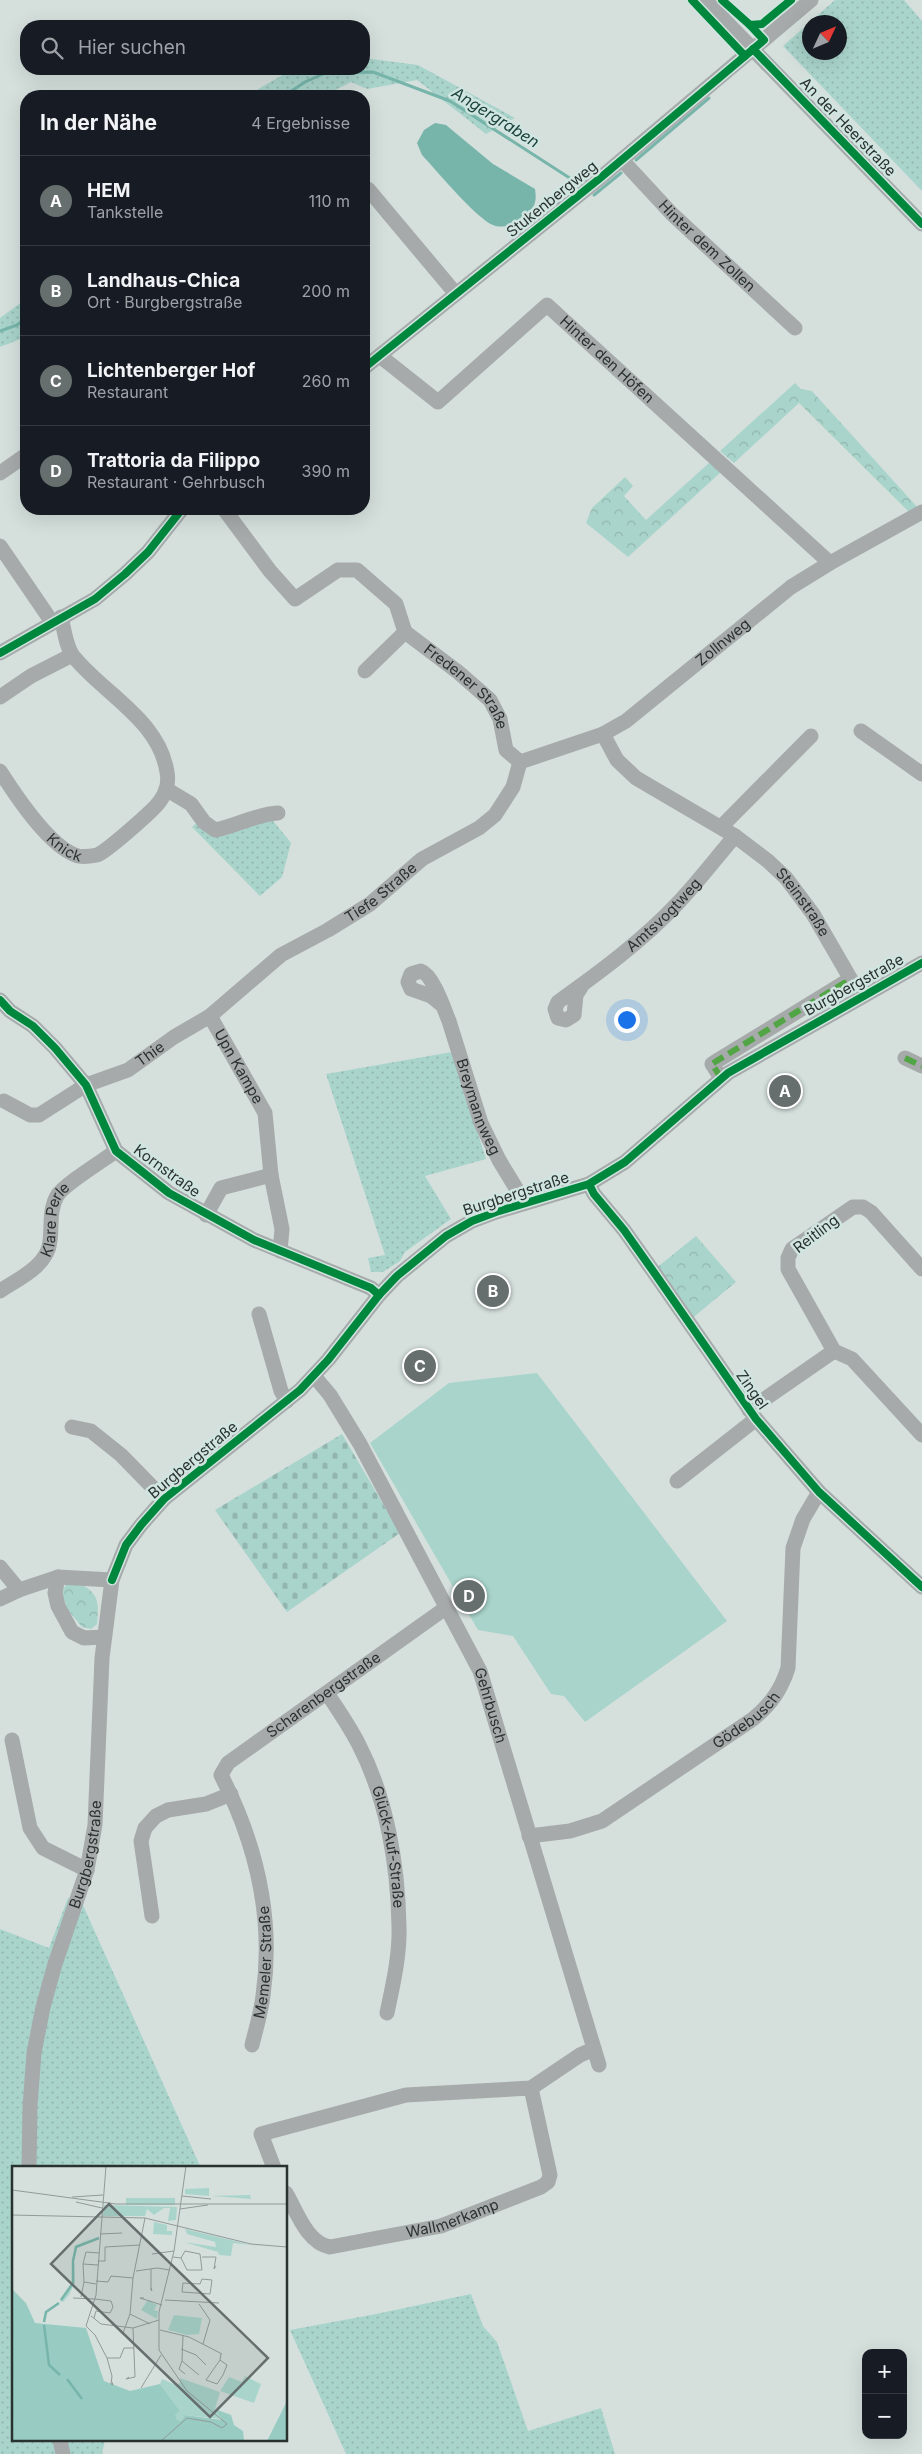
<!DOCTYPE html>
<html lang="de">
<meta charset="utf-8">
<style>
body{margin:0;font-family:Inter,sans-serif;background:#242831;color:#f1f3f6}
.controls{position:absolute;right:15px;bottom:15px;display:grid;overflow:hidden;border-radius:10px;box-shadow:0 5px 20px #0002}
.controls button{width:45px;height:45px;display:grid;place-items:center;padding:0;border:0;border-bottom:1px solid #363941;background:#171b24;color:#f1f3f6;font:25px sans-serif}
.compass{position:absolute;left:802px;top:15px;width:45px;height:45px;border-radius:50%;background:#171b24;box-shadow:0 5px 20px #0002;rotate:46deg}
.you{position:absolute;left:626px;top:1019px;width:18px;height:18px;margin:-12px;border:4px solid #fff;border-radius:50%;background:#1a73e8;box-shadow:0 0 0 8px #1a73e833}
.badge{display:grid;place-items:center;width:32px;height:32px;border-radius:50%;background:#666f6d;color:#fff;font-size:16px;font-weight:700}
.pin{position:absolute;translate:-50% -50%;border:2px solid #fff;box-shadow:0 1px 5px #0006}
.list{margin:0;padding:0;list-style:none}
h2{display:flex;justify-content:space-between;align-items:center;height:65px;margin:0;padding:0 20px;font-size:21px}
h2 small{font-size:16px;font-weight:400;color:#9ea1a6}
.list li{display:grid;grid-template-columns:32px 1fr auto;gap:15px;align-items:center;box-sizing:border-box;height:90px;padding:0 20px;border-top:1px solid #363941}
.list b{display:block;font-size:19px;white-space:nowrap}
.list p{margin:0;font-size:16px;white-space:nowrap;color:#9ea1a6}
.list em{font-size:16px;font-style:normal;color:#9ea1a6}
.icon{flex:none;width:28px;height:28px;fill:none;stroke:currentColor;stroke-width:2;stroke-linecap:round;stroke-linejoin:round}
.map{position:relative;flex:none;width:922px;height:2454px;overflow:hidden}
.search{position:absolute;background:#171b24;box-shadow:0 5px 20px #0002;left:20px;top:20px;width:350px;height:55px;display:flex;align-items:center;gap:12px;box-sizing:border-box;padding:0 18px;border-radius:20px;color:#9ea1a6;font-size:19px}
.panel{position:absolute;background:#171b24;box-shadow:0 5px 20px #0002;left:20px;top:90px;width:350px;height:425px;border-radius:20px}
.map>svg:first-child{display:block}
.grass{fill:url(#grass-dots);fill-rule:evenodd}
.cemetery{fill:url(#cemetery-stones)}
.park{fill:url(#park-crowns)}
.pitch{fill:#a9d4cb}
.water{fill:#77b5aa}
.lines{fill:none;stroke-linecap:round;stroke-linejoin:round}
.stream{stroke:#77b5aa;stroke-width:3}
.minor{stroke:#a7aaaa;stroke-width:15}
.quiet{stroke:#51a544;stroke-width:6;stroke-dasharray:12 6;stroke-linecap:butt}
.cycleway-casing{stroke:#d0e5e0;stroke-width:11}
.cycleway{stroke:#00873e;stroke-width:8}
.labels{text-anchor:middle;stroke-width:5;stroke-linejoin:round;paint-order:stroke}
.street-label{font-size:15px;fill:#2a3230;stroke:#d0e5e0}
.water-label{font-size:16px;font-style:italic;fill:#1b423b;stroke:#d0e5e0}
.inset-river{fill:none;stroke:#77b5aa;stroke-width:2.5}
.inset-road{fill:none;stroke:#919a98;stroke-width:1}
.view{fill:#666f6d;fill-opacity:0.15;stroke:#666f6d;stroke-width:2.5}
.inset-edge{fill:none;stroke:#2a3230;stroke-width:2.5}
</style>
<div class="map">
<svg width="922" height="2454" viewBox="0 0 922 2454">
<defs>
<pattern id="grass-dots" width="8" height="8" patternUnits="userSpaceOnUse" patternTransform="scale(1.25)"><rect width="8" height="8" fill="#a9d4cb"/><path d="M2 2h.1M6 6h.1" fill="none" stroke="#92b6af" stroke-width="1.8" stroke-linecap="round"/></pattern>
<pattern id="cemetery-stones" width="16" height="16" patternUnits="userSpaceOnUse" patternTransform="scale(1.25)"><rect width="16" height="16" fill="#a9d4cb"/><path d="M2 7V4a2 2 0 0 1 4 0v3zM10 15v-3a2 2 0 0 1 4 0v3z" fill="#92b6af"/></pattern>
<pattern id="park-crowns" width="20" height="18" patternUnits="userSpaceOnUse" patternTransform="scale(1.25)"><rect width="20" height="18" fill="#a9d4cb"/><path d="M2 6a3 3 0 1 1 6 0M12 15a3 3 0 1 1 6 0" fill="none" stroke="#92b6af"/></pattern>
</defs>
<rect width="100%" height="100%" fill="#d5e0dd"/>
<g class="grass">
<path d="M835 0H904L922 21V191L783 46ZM840 22V52H810V22Z"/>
<path d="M364 58 418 65 515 118 486 134 417 80 367 89 351 82 324 96H246L293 69H364Z"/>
<path d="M26 299V337L0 347V318Z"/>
<path d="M270 817 291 843 282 877 260 896 192 827 199 821 209 831Z"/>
<path d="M452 1052 486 1159 425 1176 451 1219 405 1252 400 1261 383 1272H371L368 1258 385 1255 326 1074Z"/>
<path d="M68 1898 82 1903 201 2168H14V2440H105L102 2454H0V1929L49 1948Z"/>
<path d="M471 2294 483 2326 497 2342 528 2431 601 2408 615 2454H346L290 2330 376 2314Z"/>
</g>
<path class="cemetery" d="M342 1434 400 1533 287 1612 215 1510Z"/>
<g class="park">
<path d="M795 383 801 389 812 391 918 508 909 512 799 403 734 463 720 451Z"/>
<path d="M710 462 721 472 628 557 586 523 592 508 625 477 633 486 624 496 646 520Z"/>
<path d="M696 1236 736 1282 690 1320 655 1269Z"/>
<path d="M77 1582C99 1593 99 1601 97 1624L91 1629 82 1627 68 1610 62 1594 66 1583Z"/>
</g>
<path class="pitch" d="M537 1373 727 1621 585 1722 564 1696 551 1694 513 1636 478 1630 370 1443 449 1383Z"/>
<path class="water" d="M435 123 446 125 493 164 535 189C537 202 535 207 525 216 517 222 504 230 493 225 477 219 436 170 422 155L417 143 424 130Z"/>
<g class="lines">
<g class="stream">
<path d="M284 96 305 82 325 73 373 72 450 101 579 184"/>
<path d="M636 160 709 98"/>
<path d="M594 195 621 173"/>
<path d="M0 331 17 325 26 318"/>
</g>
<g class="minor">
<path d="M705 0 922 224"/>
<path id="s1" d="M622 160 672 214 795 328"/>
<path d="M364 188 368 189 456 294"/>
<path id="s2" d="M380 356 438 402 547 305 830 563"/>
<path d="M364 368 599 179 811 0"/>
<path d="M0 473 26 455"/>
<path id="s3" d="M224 509 270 571 295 599 338 570H357L396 604 405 632 458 672 490 700 500 719 506 750 520 762"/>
<path d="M0 546 52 622"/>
<path d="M0 653 95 599 125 574 148 552 182 509"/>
<path d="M365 671 405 632"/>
<path d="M0 697 31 676 72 655"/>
<path d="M861 731 922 774"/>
<path id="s4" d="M603 734 617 760 636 778 735 836 768 861 786 878 813 914 861 997"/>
<path id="s5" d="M520 762 603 734 626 721 791 587 830 563 922 512"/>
<path id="s6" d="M0 771C16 796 50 848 78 856 83 857 92 856 97 855 106 852 154 810 160 801 166 793 169 782 167 772 159 720 104 694 74 657 66 648 64 628 61 617"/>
<path d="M166 789 191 804 204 822 215 830C237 826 256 814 278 813"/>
<path d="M721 827 811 736"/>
<path id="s7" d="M583 984 576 995 574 1015 566 1020 558 1018 555 1009 558 1002C600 972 642 941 677 904 698 882 716 858 735 836"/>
<path d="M0 1000 10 1011 33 1026 55 1048 86 1085 116 1151 169 1193 254 1240 371 1288 379 1295"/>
<path id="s8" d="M442 1005 431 996 411 989 408 982 411 974 421 971C433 975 444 1009 449 1021L481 1123 499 1160 525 1203"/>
<path id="s9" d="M210 1016 265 1113 271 1175 282 1229 280 1251"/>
<path d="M905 1058 922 1066"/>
<path d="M721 1078 712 1064 715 1062 844 983 853 982"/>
<path id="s10" d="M4 1101 30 1115H39L86 1085 128 1070 174 1037 210 1016 281 955 328 930 370 904 422 859 479 828 495 815 513 787 520 762"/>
<path d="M589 1184 594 1194 624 1230 653 1271 756 1419 819 1492 922 1587"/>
<path d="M206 1215 221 1188 271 1175"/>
<path d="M922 1269 871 1212 863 1207H853L792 1249 788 1258V1269L834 1351 852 1359 922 1435"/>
<path id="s11" d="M0 1291C18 1279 48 1266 50 1241 52 1226 49 1210 57 1196 63 1185 104 1160 116 1151"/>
<path d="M259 1314 281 1391 287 1401"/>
<path id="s12" d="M314 1376 330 1395 360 1444 480 1671 599 2065"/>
<path d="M749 1410 834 1351"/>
<path d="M72 1427 91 1431 121 1455 164 1499"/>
<path d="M677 1481 756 1419"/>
<path d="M0 1567 19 1590"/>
<path d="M58 1577 55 1593 58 1606 72 1632 84 1638 104 1637"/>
<path d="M0 1599 19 1590 58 1577 112 1580"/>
<path id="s13" d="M327 1693C338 1710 350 1727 359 1745 387 1799 398 1866 399 1926 400 1954 393 1985 387 2013"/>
<path d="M12 1740 30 1828 43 1848 87 1870"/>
<path id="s14" d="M529 1836 570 1831 602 1821 753 1719C771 1704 781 1690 788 1668L793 1548 803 1519 819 1492"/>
<path d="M152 1916 141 1841 145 1828 156 1816 168 1810 206 1804 231 1794"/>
<path id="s15" d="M252 2045C256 2029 261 2012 263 1996 274 1918 257 1845 221 1775L228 1763 447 1607"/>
<path id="s16" d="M29 2168 30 2106 34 2053 43 2007 55 1964 87 1870 95 1825 102 1658 112 1580 126 1545 141 1525 164 1499 300 1390 328 1360 379 1295 397 1276 446 1236 472 1221 496 1212 589 1184 625 1162 728 1073 922 963"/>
<path d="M274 2168 261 2134 406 2095 531 2088 580 2055 594 2049"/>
<path id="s17" d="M286 2193C297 2212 307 2243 330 2247L441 2226 541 2187 548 2182 550 2175 531 2088"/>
<path d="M60 2440 63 2454"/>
</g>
<g class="quiet">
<path d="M905 1058 922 1066"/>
<path d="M721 1078 712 1064 715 1062 844 983 853 982"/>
</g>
<defs>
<g id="cycleway">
<path d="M692 0 745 56"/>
<path d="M722 0 750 25 762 24 791 0"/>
<path d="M753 49 922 224"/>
<path d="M364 368 599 179 764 40 750 25"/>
<path d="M0 653 95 599 125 574 148 552 182 509"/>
<path d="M0 1000 10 1011 33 1026 55 1048 86 1085 116 1151 169 1193 254 1240 371 1288 379 1295"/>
<path d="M589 1184 594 1194 624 1230 653 1271 756 1419 819 1492 922 1587"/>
<path d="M112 1580 126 1545 141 1525 164 1499 300 1390 328 1360 379 1295 397 1276 446 1236 472 1221 496 1212 589 1184 625 1162 728 1073 922 963"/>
</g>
</defs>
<use href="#cycleway" class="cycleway-casing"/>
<use href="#cycleway" class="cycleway"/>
</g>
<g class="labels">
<g class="street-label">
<text transform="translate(848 127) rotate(46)" y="5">An der Heerstraße</text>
<text transform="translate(552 199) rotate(-39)" y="5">Stukenbergweg</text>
<text dy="5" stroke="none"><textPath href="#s1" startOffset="121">Hinter dem Zollen</textPath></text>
<text dy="5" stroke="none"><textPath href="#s2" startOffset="301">Hinter den Höfen</textPath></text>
<text dy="5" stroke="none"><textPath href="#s5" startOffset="239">Zollnweg</textPath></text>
<text dy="5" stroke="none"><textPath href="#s3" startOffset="350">Fredener Straße</textPath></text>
<text dy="5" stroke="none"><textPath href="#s6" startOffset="101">Knick</textPath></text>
<text dy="5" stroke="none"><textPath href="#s10" startOffset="449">Tiefe Straße</textPath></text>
<text dy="5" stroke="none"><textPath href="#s4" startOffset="266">Steinstraße</textPath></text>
<text dy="5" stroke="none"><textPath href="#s7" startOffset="205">Amtsvogtweg</textPath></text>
<text transform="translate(854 985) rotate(-29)" y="5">Burgbergstraße</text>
<text dy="5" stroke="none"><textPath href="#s10" startOffset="166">Thie</textPath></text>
<text dy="5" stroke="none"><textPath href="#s9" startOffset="58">Upn Kampe</textPath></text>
<text dy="5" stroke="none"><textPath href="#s8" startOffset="211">Breymannweg</textPath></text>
<text transform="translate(167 1171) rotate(36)" y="5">Kornstraße</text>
<text transform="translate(516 1194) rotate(-18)" y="5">Burgbergstraße</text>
<text dy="5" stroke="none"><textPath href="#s11" startOffset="96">Klare Perle</textPath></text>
<text transform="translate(816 1234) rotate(-37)" y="5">Reitling</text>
<text transform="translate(752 1390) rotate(55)" y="5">Zingel</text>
<text transform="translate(193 1460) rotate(-40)" y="5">Burgbergstraße</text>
<text dy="5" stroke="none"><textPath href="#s15" startOffset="410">Scharenbergstraße</textPath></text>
<text dy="5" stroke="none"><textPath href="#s12" startOffset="375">Gehrbusch</textPath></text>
<text dy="5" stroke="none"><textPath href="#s14" startOffset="251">Gödebusch</textPath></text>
<text dy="5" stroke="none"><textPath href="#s13" startOffset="168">Glück-Auf-Straße</textPath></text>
<text dy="5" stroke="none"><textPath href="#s16" startOffset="321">Burgbergstraße</textPath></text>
<text dy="5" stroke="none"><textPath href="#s15" startOffset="84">Memeler Straße</textPath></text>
<text dy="5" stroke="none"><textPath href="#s17" startOffset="198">Wallmerkamp</textPath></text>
</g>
<g class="water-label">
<text transform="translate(496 117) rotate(32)" y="6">Angergraben</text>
</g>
</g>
<g transform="translate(12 2166)">
<rect width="275" height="275" fill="#d5e0dd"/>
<path d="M197 22V30L238 29 239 33 173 28V23ZM114 32H163V39H114ZM92 39 165 41 164 54 156 55 158 42H152L142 49 135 43 133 50H91ZM142 56 155 59V65H160V69L141 68ZM173 63 235 78 275 83 221 77 219 90 207 89 206 86 172 76 204 81 203 76 175 68ZM79 72 66 80 62 94 63 116 57 129 51 136 48 135 60 118 63 80ZM136 134 145 139 142 144 146 145 145 153 129 144ZM233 210 249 218 242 237 208 225 217 211 230 216ZM168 212 208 226 203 243 210 253 173 249 169 255 165 254 162 249 168 245 148 218 150 213 164 219 168 217Z" fill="#a9d4cb"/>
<path d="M0 123 14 137 23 157 74 162 92 215 118 225 148 218 168 245 163 249 165 254 169 255 173 249 210 254 203 243 219 249 222 259 231 265 232 275H0ZM275 235V275H255Z" fill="#98cbc2"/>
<path d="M162 149 190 152 187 168 175 169 156 164Z" fill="#a9d4cb"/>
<path class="inset-river" d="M49 134 61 117V95L64 81 87 72M32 156 34 146 47 137M32 159 37 199 48 209M55 213 70 233"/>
<path class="inset-road" d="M94 0 84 129 74 160 83 169 95 192 100 210 99 218 101 219 100 216M0 24 104 38H275M170 30 199 33M60 31 91 29M64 36 90 42M168 43 196 39M0 49 133 52 239 78 275 81M88 68 110 67M140 88 162 85M161 91 169 92 175 104H190L188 88 173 85 169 92M190 91H204L202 103 204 100M86 95H93V81L128 79M71 98 86 99M139 103V124L140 125 139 122M124 105 145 102 158 104M121 112 133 52M190 113 200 114 198 128 170 126 171 117 188 118ZM84 115 96 116 99 110 121 112M84 118 72 116 71 98 74 86 87 87M69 131 72 116M61 132 83 133M132 132H128L150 139M153 134 207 137M187 138 198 154 191 178M118 148 138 158M79 150 89 158 121 162 147 154M82 152 84 145 98 147 101 141 99 135 83 133M148 164 177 171 210 188M111 167 118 148 121 112M169 183 184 189 194 199M95 192H108L112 182H122M208 194 194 214 205 218 211 209 215 199 208 194 209 188M170 195 171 169M170 195 187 209M170 195 167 203 173 208M117 211 114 213 123 211 121 162M129 222 149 189M149 275 175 252 199 256 210 262 215 258 175 225 147 184V146L162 85 174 0"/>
<path class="view" d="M97 38 256 192 198 251 39 98Z"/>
<rect width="275" height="275" class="inset-edge"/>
</g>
</svg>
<div class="controls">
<button>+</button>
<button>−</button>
</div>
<svg class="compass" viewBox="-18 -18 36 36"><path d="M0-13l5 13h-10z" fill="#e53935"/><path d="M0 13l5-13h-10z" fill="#9ea1a6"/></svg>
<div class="you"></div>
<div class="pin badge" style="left:785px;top:1091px">A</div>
<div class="pin badge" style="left:493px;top:1291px">B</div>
<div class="pin badge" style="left:420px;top:1366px">C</div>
<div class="pin badge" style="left:469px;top:1596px">D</div>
<div class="search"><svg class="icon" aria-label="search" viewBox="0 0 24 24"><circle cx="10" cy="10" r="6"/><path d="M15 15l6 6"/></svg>Hier suchen</div>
<section class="panel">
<h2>In der Nähe<small>4 Ergebnisse</small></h2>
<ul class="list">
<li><span class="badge">A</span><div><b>HEM</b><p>Tankstelle</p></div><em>110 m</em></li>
<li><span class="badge">B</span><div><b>Landhaus-Chica</b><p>Ort · Burgbergstraße</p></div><em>200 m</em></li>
<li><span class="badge">C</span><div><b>Lichtenberger Hof</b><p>Restaurant</p></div><em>260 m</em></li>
<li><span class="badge">D</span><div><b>Trattoria da Filippo</b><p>Restaurant · Gehrbusch</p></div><em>390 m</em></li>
</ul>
</section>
</div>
